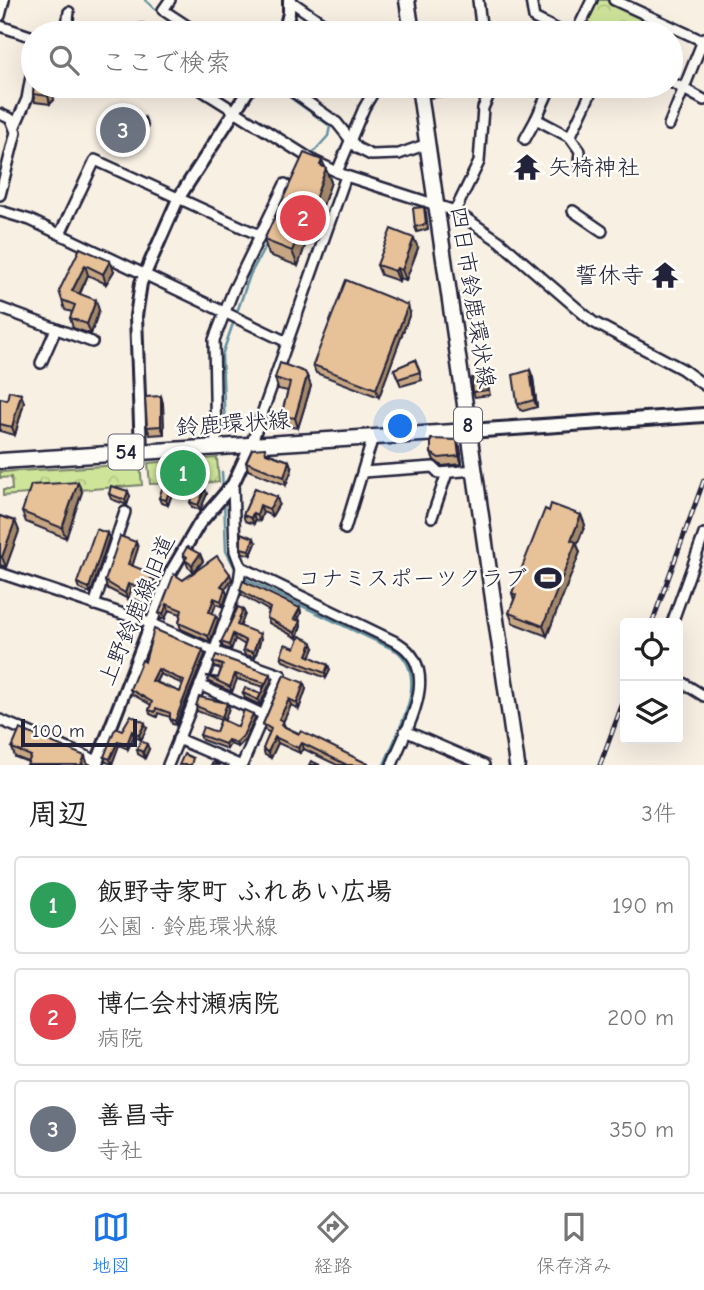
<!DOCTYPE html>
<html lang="ja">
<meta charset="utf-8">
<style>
body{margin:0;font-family:"Comic Neue","Klee One",sans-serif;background:#f6f6f6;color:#222}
.controls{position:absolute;right:21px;bottom:21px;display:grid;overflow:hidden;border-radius:7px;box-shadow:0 7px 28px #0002}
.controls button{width:63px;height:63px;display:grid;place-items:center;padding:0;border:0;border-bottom:2px solid #e0e0e0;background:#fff;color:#222;font:35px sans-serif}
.scale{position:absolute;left:21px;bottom:18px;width:116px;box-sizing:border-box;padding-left:7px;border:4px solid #22223b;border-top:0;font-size:19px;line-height:24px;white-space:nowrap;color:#22223b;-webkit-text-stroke:5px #fdfcf7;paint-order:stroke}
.you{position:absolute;left:401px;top:427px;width:24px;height:24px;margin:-18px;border:5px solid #fff;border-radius:50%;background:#1a73e8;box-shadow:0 0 0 10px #1a73e833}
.badge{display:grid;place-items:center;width:46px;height:46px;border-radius:50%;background:#1a73e8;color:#fff;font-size:23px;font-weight:700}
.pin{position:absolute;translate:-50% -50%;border:4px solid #fff;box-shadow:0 2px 7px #0006}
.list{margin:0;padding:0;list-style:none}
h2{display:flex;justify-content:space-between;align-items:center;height:91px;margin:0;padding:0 28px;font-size:30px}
h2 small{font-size:23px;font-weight:400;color:#767676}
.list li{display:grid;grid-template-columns:46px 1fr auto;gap:21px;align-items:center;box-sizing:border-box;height:98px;margin:0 14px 14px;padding:0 14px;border:2px solid #e0e0e0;border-radius:7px}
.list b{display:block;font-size:26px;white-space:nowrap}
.list p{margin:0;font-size:23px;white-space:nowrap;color:#767676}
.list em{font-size:23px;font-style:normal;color:#767676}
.icon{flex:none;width:38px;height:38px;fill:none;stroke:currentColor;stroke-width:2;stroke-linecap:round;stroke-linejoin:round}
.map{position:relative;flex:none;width:704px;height:765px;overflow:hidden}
.search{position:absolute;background:#fff;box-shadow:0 7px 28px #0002;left:21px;right:21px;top:21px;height:77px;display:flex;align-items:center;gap:18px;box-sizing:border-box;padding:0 24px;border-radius:38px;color:#767676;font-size:26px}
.sheet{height:427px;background:#fff}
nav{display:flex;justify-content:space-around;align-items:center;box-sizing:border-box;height:98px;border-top:2px solid #e0e0e0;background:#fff;font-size:19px;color:#767676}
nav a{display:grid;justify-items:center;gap:4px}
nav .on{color:#1a73e8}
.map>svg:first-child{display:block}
.park{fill:url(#park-crowns);stroke:#78836a;stroke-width:2}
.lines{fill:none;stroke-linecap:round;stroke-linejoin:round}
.stream{stroke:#6192a0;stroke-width:2.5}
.minor-casing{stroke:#22223b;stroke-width:14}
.tertiary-casing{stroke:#22223b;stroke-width:16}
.secondary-casing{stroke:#22223b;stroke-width:18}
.primary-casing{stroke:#22223b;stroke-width:19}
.minor{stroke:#fdfcf7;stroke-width:9}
.tertiary{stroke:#fdfcf7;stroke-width:10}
.secondary{stroke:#fdfcf7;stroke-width:12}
.primary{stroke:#fdfcf7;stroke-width:14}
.rail-casing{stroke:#22223b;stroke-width:5}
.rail{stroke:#fdfcf7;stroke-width:2.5;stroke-dasharray:8;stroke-linecap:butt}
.wall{fill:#c7a683;stroke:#22223b;stroke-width:2;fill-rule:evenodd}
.shaded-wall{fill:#a2876a;stroke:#22223b;stroke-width:2}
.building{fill:#e7c198;stroke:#22223b;stroke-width:2;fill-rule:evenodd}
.labels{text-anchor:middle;stroke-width:5;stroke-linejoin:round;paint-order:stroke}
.shield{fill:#fdfcf7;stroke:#646373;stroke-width:2}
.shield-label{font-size:21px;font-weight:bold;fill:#22223b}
.poi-label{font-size:23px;fill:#22223b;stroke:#fdfcf7;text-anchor:end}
.street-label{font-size:23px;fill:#22223b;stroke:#fdfcf7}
</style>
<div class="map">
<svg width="704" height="765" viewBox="0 0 704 765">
<defs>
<pattern id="park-crowns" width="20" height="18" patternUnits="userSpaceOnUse" patternTransform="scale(1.75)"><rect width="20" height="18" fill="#cee499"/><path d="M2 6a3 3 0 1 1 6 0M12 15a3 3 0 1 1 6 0" fill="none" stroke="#b1c385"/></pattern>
</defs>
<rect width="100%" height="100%" fill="#f9f0e4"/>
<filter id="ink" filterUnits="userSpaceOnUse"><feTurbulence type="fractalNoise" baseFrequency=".0143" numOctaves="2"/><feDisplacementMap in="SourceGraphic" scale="14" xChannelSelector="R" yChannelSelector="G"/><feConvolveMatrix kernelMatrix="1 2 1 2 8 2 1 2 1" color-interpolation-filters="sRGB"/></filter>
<g filter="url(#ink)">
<g class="park">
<path d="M595 0H607L643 16 635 33H580Z"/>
<path d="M217 458 219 482 150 484 148 463Z"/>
<path d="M140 464 142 485 3 496V490H12L11 477 0 478V472Z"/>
</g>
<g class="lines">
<g class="stream">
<path d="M145 0 171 23 190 33"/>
<path d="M274 86 330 126 328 136 311 155"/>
<path d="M225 428 222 355 250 275 266 245"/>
<path d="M222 472 223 490"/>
<path d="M224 500 226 551 238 574"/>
<path d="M243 578 397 651C431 679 396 733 384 765"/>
</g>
<defs>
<g id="minor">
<path d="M170 0 163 10 198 33"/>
<path d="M289 0 337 33"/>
<path d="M478 0 482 33"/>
<path d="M531 0 534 18 564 33"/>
<path d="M614 0 703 41"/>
<path d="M0 16 4 0"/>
<path d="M0 26 33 37"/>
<path d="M66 33 69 12"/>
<path d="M141 33 142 29"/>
<path d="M576 33 592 0"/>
<path d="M671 82 704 100"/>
<path d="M195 86 314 161 346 176 455 211 499 241 593 322 682 369 704 385"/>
<path d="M285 86 337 123 357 148 371 155 399 154 427 144"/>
<path d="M411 86 420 93 472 86"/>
<path d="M551 86 536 119 570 137 594 86"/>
<path d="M0 114 11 119 16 132 0 195"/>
<path d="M669 125 704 38"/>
<path d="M15 126 27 99 33 65"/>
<path d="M570 137 580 151 579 163"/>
<path d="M525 139 536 119"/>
<path d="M337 172 364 108 377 86"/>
<path d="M0 211 30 220 287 342"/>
<path d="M455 211 479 162 483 108 493 86"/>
<path d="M573 211 602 231"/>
<path d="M60 234 95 160 259 235"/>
<path d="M0 308 92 342"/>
<path d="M41 363 56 329"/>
<path d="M251 445 346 176"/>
<path d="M216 447 214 340 233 291 285 184"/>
<path d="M363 472 433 467 439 473 475 470"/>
<path d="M432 517 447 473"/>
<path d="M345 529 373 437"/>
<path d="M241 567 398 643C443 671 406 728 392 765"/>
<path d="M0 573 150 623 216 652 281 675 242 765"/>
<path d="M94 605 125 512"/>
<path d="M672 623 704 534"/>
<path d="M678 680 704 696"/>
<path d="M200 685 264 715"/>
<path d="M0 720 97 761"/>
<path d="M405 731 484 765"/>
<path d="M178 739 239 765"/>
<path d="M168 765 215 649 239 581 241 567 235 551 233 484"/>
</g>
<g id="tertiary">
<path d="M284 33 289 13V0"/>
<path d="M141 451 136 316 141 283 178 199 251 86"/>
<path d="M96 765 171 572 199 524 233 484 251 445"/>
</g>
<path id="secondary" d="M469 431 704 415"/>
<g id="primary">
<path d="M407 0 412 33"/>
<path d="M419 86 517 765"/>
<path d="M0 461 469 431"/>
</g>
</defs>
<use href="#minor" class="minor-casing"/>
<use href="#tertiary" class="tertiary-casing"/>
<use href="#secondary" class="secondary-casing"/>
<use href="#primary" class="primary-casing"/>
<use href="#minor" class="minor"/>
<use href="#tertiary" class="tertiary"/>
<use href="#secondary" class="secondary"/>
<use href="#primary" class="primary"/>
<defs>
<g id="rail">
<path d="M652 623 704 480"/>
<path d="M600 765 625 697"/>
</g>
</defs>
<use href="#rail" class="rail-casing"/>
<use href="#rail" class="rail"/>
</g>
<g class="wall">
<path d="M34 86 54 100 50 104 35 102 33 94Z"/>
<path d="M66 86H86L85 88 68 92Z"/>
<path d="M116 110 148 125 146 133 133 129 128 141 116 137 113 129Z"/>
<path d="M325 167 331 182 311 240H307L298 266 269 255 264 240Z"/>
<path d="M424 207 426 212 428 229 417 232 415 227Z"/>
<path d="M80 248 114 271 106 284 88 275 80 294 99 310 91 334 73 328 70 318 72 312 65 310 62 300Z"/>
<path d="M418 248 406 280 400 278 399 281 381 275 377 265Z"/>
<path d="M410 313 379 397 316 373 313 365Z"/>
<path d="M415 360 422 380 401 386 394 369Z"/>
<path d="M530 370 533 378 537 407 523 411 520 410 517 402Z"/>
<path d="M307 376 311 386 298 428 284 426 281 416 288 391 278 389 275 378Z"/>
<path d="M486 376 490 395 475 397 473 392Z"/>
<path d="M161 396 163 404 164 434 150 435 147 427Z"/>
<path d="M0 398 24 402 15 435 0 431Z"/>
<path d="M460 447 462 464 442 466 434 460 431 453Z"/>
<path d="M267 453 289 461 292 469 286 485 248 470 246 462Z"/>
<path d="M255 488 279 504 272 516 263 512 260 521 255 520 254 524 245 521 243 515Z"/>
<path d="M170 489 172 494 168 505 161 503 159 498Z"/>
<path d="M205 489 207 494 200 510 192 507 190 502Z"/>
<path d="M82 492 66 538 26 522 22 512Z"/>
<path d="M109 494 130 496 127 505 111 499Z"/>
<path d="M549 511 581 515 585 525 577 545 580 552 547 636 513 623 509 613 514 600 512 593Z"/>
<path d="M0 516 15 521 19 531 6 567 0 565Z"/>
<path d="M107 533 109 538 91 593 79 589 77 583Z"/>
<path d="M136 542 138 548 132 566 155 579 157 585 153 597 131 590 128 599 107 588 105 581Z"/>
<path d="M256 543 251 555 243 553 241 548Z"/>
<path d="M183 554H200L203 561 195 571 232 579 225 589 227 594 223 607 216 604 212 613 218 620 210 642 181 629 179 623 181 614 169 610 165 619H161L159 613 183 580 194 572 188 567Z"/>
<path d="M240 590 300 608 301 613 298 620 300 621 301 625 297 638 269 623 267 618 269 611 242 595Z"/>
<path d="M132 605 148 609 146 614 133 610Z"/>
<path d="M243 609 245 614 240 626 261 639 255 657 245 655 243 650 245 645 235 639 231 650 223 647 221 642Z"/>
<path d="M295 648H314L310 657 328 665 330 670 326 678 283 661 281 656Z"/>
<path d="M205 655 176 725 172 724 170 717 158 713 157 717 150 714 149 710 151 705 132 694 130 689 145 662ZM160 674 183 684 180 692 156 682Z"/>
<path d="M213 662 272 679 260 705 245 698 243 693 261 694 264 687 237 679 232 692 209 682 207 676 218 678 221 669 215 667Z"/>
<path d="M284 675 306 689 299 709 291 705 283 722 285 727 370 765H337L304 749 300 753 278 743 271 758 265 755 263 749 270 733 265 730 263 724Z"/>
<path d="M196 706 229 708 224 721 238 727 255 718 245 740 238 747 230 744 227 749 202 740 200 735 216 732 221 720 197 711Z"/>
<path d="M147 728 141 740 134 736 128 749 119 745 112 764 106 762 104 757 122 730Z"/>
<path d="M12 748 88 765 28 762 15 757Z"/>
<path d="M137 749H149L145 758 138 754Z"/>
</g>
<g class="shaded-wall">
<path d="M51 86H53L54 100 50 104 48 96Z"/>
<path d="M145 118 148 125 146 133 143 125Z"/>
<path d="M130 122 133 129 128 141 125 133Z"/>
<path d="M322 160 331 182 311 240 306 225Z"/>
<path d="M302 225 307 240 298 266 292 251Z"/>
<path d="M414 238 418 248 406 280 402 270Z"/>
<path d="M110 261 114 271 106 284 103 274Z"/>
<path d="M85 265 88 275 76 301 72 291Z"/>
<path d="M397 268 400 278 399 281 395 271Z"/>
<path d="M96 300 99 310 91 334 87 324Z"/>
<path d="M408 305 410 313 379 397 376 389Z"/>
<path d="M530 370 533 378 537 407 534 400Z"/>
<path d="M307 376 311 386 298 428 295 418Z"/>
<path d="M21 394 24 402 15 435 12 427Z"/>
<path d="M161 396 163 404 164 434 161 426Z"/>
<path d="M457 440 460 447 462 464 459 456Z"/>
<path d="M289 461 292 469 286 485 284 477Z"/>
<path d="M78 482 82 492 66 538 62 528Z"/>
<path d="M170 489 172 494 168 505 166 500Z"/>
<path d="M205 489 207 494 200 510 198 505Z"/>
<path d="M128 491 130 496 127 505 125 500Z"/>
<path d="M277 497 279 504 272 516 269 509Z"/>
<path d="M260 505 263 512 260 521 257 515Z"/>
<path d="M253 513 255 520 254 524 251 518Z"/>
<path d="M581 515 585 525 577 545 580 552 547 636 543 626 571 540Z"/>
<path d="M15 521 19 531 6 567 2 557Z"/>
<path d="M107 533 109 538 91 593 89 588Z"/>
<path d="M254 538 256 543 251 555 249 550Z"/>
<path d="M136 542 138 548 131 570 128 564Z"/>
<path d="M200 554 203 561 194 572 192 565Z"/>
<path d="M153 574 157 585 153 597 150 591Z"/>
<path d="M230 574 232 579 225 589 227 594 223 607 221 601V586Z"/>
<path d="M128 584 131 590 128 599 125 593Z"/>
<path d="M214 598 216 604 211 618 209 612Z"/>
<path d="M146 604 148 609 146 614 144 609Z"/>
<path d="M167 604 169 610 165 619 163 614Z"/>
<path d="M300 608 301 613 296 623 294 619Z"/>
<path d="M243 609 245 614 239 630 237 625Z"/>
<path d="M216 615 218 620 210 642 208 636Z"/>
<path d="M300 621 301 625 297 638 295 633Z"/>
<path d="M233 634 235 639 231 650 229 645Z"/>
<path d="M260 634 261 639 255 657 253 652Z"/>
<path d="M312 643 314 648 309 660 307 655Z"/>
<path d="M203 650 205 655 176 725 175 721Z"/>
<path d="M328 665 330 670 326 678 325 673Z"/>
<path d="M158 669 160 674 154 685 152 681Z"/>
<path d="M235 674 237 679 232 692 230 687Z"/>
<path d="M270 674 272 679 260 705 258 700Z"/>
<path d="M304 683 306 689 299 709 297 703Z"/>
<path d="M289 699 291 705 283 722 285 727 281 725 279 719Z"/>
<path d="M227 703 229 708 224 722 222 717Z"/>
<path d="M253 714 255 718 245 740 238 747 236 743Z"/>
<path d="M145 723 147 728 141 740 139 735Z"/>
<path d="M132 731 134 736 128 749 127 744Z"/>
<path d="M275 737 278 743 271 758 268 752Z"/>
<path d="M228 740 230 744 227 749 225 744Z"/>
<path d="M118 741 119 745 112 764 110 759Z"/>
<path d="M302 743 304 749 300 753 298 748Z"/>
<path d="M147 744 149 749 145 758 143 752Z"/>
<path d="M85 756 88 765H81Z"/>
</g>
<g class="building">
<path d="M34 86H51V92L48 96 33 94Z"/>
<path d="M116 110 145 118 143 125 130 122 125 133 113 129Z"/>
<path d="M304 153 322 160 320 165 326 168 306 225H302L292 251 264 240Z"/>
<path d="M424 207 426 224 415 227 413 208Z"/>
<path d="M391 229 414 238 402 270 397 268 395 271 377 265Z"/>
<path d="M80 248 110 261 103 274 85 265 72 291 96 300 87 324 70 318 75 305 62 300 59 291Z"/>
<path d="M346 280 408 305 376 389 313 365Z"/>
<path d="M415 360 420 372 398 379 394 369Z"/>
<path d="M280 363 305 372 307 376 295 418 281 416 290 383 275 378Z"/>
<path d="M530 370 534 400 520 404 517 402 513 375Z"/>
<path d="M486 376 488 390 473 392 472 378Z"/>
<path d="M9 391 21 394 12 427 0 424V398L7 400Z"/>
<path d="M161 396V426L147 427 145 397Z"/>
<path d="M431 439 457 440 459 456 439 458 431 453Z"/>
<path d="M265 448 266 453 289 461 284 477 246 462 252 449Z"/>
<path d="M78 482 62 528 22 512 31 485Z"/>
<path d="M197 485 205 489 198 505 190 502Z"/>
<path d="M111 486 128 491 125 500 109 494Z"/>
<path d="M163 486 170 489 166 500 159 498Z"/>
<path d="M255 488 277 497 269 509 260 505 257 515 253 513 251 518 243 515Z"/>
<path d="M551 504 581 515 571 540 576 542 543 626 509 613 516 595 512 593 545 509 549 511Z"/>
<path d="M0 516 15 521 2 557 0 556Z"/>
<path d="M96 529 107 533 89 588 77 583Z"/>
<path d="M241 533 254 538 249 550 241 548Z"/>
<path d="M120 536 136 542 128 564 153 574 151 578 155 579 150 591 128 584 125 593 105 581Z"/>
<path d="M187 547 200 554 192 565 185 560 187 557 183 554Z"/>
<path d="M217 556 230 574 221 586 225 588 221 601 214 598 209 612 216 615 208 636 179 623 182 610 167 604 163 614 159 613 174 574 183 580Z"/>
<path d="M243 581 300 608 294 619 300 621 295 633 267 618 270 608 240 590Z"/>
<path d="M134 599 146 604 144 609 132 605Z"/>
<path d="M238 607 243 609 237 625 260 634 253 652 243 650 246 641 233 634 229 645 221 642Z"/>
<path d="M154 629 203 650 175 721 170 719V713L156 708 155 712 149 710 152 702 130 689 142 660 145 662ZM158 669 184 681 180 692 152 681Z"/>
<path d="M300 636 309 640 312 643 307 655 328 665 325 673 281 656 285 644 295 648Z"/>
<path d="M216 655 270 674 258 700 243 693 245 688 261 694 265 683 235 674 230 687 207 676 218 678 223 665 213 662Z"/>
<path d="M284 675 304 683 297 703 289 699 279 719 283 721 281 725 299 734 301 731 370 765H347L302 743 298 748 275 737 268 752 263 749 271 729 263 724Z"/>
<path d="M199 697 227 703 222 717 196 706Z"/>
<path d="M244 710 253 714 243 736 236 743 228 740 225 744 200 735 203 727 216 732 221 719 238 727Z"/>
<path d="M131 715 145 723 139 735 132 731 127 744 118 741 110 759 104 757 114 731 117 728 122 730Z"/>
<path d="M20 729 85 756 81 765H27L31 756 12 748Z"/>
<path d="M141 741 147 744 143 752 137 749Z"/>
<path d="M184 754 193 758 191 765H179Z"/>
<path d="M311 761 320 765H309Z"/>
<path d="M213 762 220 765H211Z"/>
</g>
</g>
<defs>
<symbol id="temple-bare" viewBox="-9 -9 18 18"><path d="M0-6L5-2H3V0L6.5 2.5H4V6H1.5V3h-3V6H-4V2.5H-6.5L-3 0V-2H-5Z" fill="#22223b" stroke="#fdfcf7" stroke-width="2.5" paint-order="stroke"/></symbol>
<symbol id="stadium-bare" viewBox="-9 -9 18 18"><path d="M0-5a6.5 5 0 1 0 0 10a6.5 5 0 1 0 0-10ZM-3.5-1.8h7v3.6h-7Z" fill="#22223b" stroke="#fdfcf7" stroke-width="2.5" paint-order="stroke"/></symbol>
</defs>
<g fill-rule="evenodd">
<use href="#temple-bare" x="508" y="148" width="38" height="38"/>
<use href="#temple-bare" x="646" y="256" width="38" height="38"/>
<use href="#stadium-bare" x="529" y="559" width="38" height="38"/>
</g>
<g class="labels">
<g class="shield">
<rect x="454" y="407.5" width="28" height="35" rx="5"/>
<rect x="108.5" y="434.5" width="35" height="35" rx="5"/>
</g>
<g class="shield-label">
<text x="468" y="432">8</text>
<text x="126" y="459">54</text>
</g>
<g class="poi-label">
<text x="548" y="175" text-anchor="start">矢椅神社</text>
<text x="644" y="283">誓休寺</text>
<text x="527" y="586">コナミスポーツクラブ</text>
</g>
<g class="street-label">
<text transform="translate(473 297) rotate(81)" y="8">四日市鈴鹿環状線</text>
<text transform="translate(233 423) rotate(-4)" y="8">鈴鹿環状線</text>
<text transform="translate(136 610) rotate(-67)" y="8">上野鈴鹿線旧道</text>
</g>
</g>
</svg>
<div class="controls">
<button><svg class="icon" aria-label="locate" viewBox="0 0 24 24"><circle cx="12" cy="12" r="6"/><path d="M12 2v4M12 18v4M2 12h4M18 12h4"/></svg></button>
<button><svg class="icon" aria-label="layers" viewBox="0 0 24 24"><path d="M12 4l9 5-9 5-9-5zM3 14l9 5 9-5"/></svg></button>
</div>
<div class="scale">100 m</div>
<div class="you"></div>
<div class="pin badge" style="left:183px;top:473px;background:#2e9e5b">1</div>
<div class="pin badge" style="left:303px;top:218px;background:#e0444e">2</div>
<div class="pin badge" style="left:123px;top:130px;background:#6b7280">3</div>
<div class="search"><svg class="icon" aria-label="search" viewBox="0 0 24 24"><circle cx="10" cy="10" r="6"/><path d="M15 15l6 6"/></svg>ここで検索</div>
</div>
<section class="sheet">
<h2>周辺<small>3件</small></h2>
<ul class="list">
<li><span class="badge" style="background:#2e9e5b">1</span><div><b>飯野寺家町 ふれあい広場</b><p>公園 · 鈴鹿環状線</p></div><em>190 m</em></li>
<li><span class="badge" style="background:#e0444e">2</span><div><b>博仁会村瀬病院</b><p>病院</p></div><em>200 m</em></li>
<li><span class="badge" style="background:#6b7280">3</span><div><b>善昌寺</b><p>寺社</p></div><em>350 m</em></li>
</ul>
</section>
<nav>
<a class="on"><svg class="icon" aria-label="map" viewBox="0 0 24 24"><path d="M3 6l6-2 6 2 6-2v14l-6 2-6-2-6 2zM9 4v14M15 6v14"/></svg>地図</a>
<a><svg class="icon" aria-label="directions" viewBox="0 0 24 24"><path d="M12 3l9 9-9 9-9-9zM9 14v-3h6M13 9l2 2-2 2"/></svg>経路</a>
<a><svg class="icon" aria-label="saved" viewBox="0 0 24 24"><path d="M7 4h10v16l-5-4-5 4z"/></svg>保存済み</a>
</nav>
